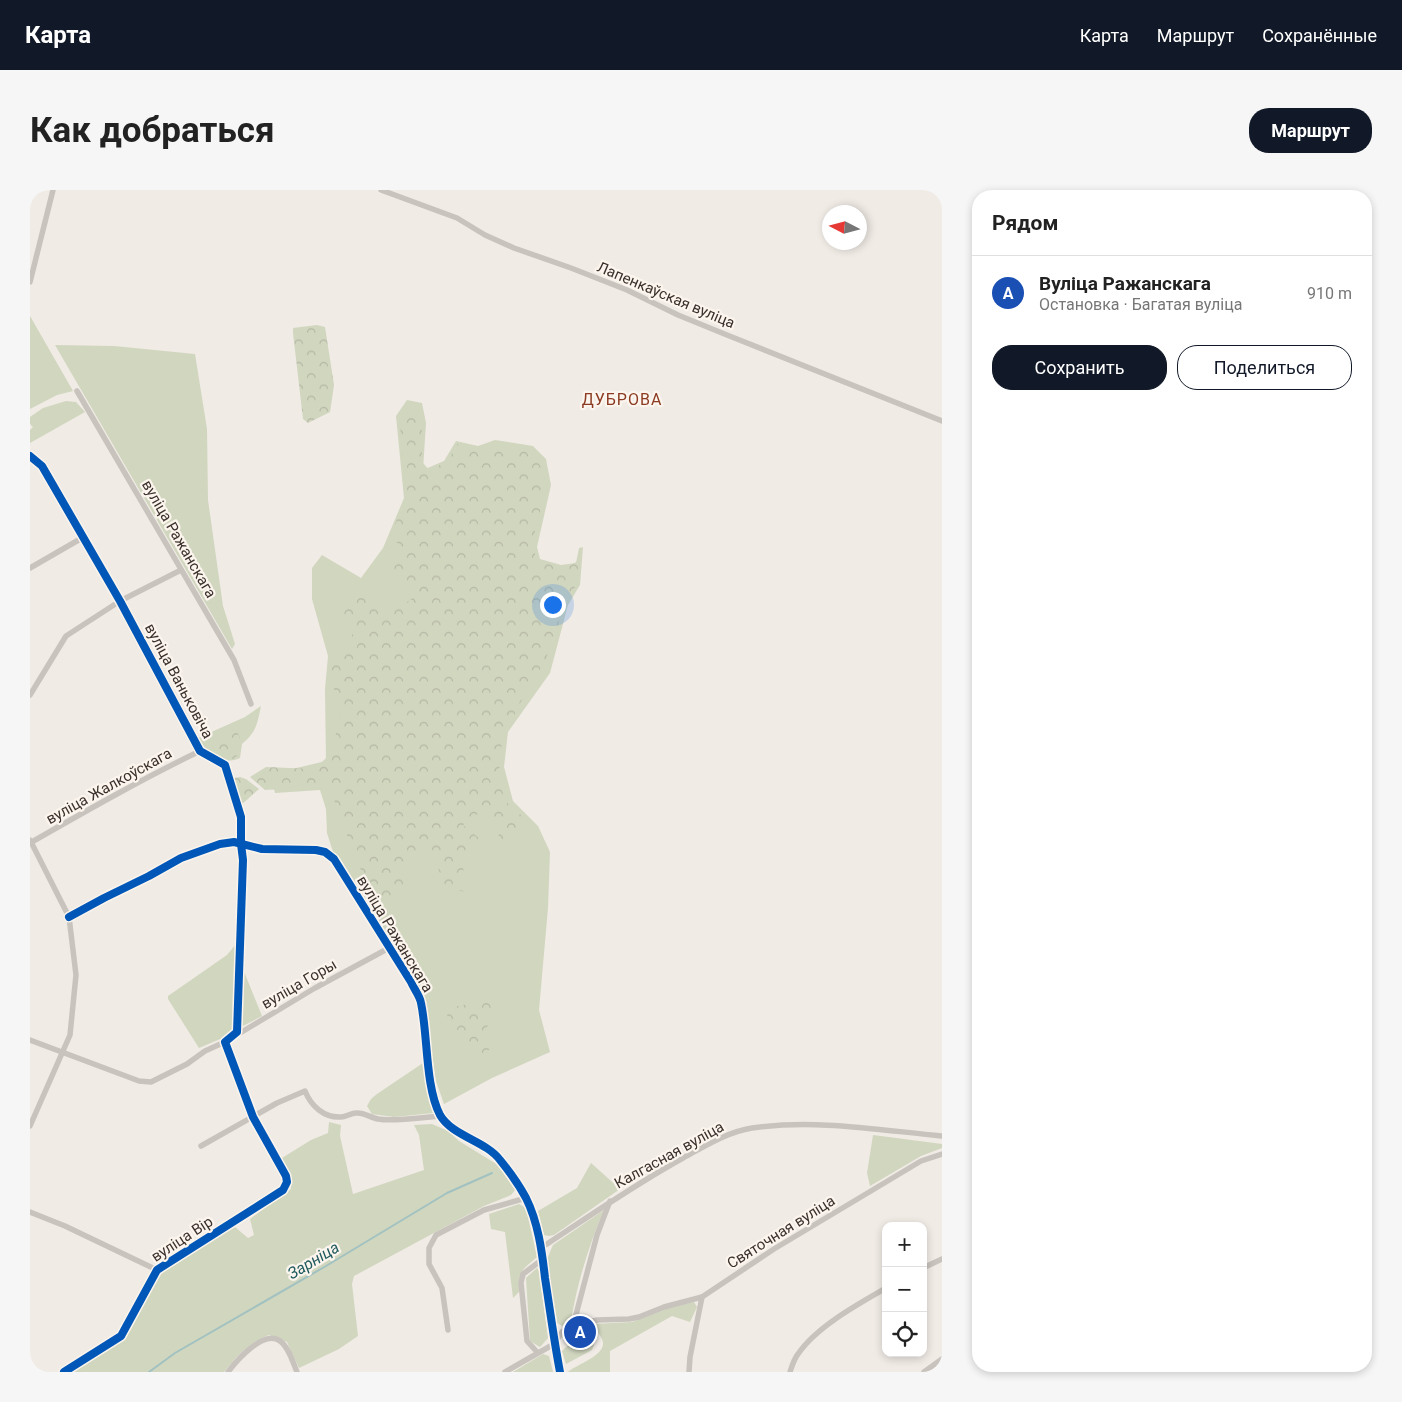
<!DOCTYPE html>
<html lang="ru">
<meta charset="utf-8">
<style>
body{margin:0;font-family:Roboto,sans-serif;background:#f6f6f6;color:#222}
.controls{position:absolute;right:15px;bottom:15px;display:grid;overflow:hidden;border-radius:10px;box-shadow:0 2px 8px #0003}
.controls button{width:45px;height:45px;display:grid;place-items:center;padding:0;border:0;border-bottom:1px solid #e0e0e0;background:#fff;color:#222;font:25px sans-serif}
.compass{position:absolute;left:792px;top:15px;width:45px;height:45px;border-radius:50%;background:#fff;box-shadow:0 2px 8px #0003;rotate:276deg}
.you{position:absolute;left:522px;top:414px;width:18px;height:18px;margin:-12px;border:4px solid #fff;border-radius:50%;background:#1a73e8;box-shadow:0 0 0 8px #1a73e833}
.badge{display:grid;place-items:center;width:32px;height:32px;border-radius:50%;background:#111827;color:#fff;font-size:16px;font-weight:700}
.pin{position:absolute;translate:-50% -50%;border:2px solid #fff;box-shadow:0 1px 5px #0006}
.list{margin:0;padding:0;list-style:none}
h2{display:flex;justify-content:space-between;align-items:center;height:65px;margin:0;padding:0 20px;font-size:21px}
h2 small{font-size:16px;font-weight:400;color:#767676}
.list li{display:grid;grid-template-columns:32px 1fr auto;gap:15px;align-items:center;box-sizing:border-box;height:75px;padding:0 20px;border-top:1px solid #e0e0e0}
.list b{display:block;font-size:19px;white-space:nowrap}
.list p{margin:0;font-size:16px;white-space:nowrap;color:#767676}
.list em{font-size:16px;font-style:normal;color:#767676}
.actions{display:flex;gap:10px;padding:15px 20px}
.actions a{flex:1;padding:11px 0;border:1px solid #111827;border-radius:20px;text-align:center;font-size:18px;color:#111827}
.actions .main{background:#111827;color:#fff}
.icon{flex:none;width:28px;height:28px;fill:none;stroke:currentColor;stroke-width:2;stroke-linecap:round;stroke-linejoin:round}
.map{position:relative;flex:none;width:912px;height:1182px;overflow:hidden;border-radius:20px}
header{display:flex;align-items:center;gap:30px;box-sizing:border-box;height:70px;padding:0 25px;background:#111827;color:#fff}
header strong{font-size:24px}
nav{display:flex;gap:28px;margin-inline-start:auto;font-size:18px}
.intro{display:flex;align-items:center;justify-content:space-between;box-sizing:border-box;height:120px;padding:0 30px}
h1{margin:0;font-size:35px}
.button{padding:12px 22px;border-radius:20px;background:#111827;color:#fff;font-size:18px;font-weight:700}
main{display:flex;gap:30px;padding:0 30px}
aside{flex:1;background:#fff;border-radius:20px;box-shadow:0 2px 8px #0003}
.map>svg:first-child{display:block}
.grass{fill:#d1d6bf}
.forest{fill:url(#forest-crowns)}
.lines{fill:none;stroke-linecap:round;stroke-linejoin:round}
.stream{stroke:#a1c2c1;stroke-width:2}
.street{stroke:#c9c3be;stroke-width:5.5}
.secondary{stroke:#bab3ae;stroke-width:8}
.cycleway-casing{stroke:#fbf5ee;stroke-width:11}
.cycleway{stroke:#0057b8;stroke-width:8}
.labels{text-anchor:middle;stroke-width:4.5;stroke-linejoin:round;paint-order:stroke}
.street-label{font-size:15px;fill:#3b302b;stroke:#fbf5ee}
.neighbourhood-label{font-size:16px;letter-spacing:1px;fill:#8c3b22;stroke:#fbf5ee}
.water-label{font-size:16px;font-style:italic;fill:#1f5a5e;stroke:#fbf5ee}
</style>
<header>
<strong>Карта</strong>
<nav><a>Карта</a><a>Маршрут</a><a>Сохранённые</a></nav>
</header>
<div class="intro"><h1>Как добраться</h1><a class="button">Маршрут</a></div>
<main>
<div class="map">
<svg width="912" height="1182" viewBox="0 0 912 1182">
<defs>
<pattern id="forest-crowns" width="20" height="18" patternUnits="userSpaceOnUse" patternTransform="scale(1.25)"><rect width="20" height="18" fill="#d1d6bf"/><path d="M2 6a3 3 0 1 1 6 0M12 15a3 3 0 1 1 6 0" fill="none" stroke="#b4b8a4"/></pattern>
</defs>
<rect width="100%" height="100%" fill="#f0ebe5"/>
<g class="grass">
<path d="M0 126 43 201 27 205 0 219Z"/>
<path d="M25 155 84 156 165 164 177 239 178 310 193 416 205 454 202 459Z"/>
<path d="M377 210 392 213 396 233 393 280 414 271 426 251 448 256 465 250 503 256 516 269 521 295 507 357 510 369 531 375 546 373 549 358 553 357 550 395 538 415 520 483 478 542 474 577 483 611 508 636 520 662 518 718 509 820 520 862 462 888 414 914 406 891 393 804 303 662 297 643 296 619 290 600 245 603 241 584 296 571 295 499 298 466 282 409V378L292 365 331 388 353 358 374 308 366 226Z"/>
<path d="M36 211 46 212 55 222 0 253V240L3 237 0 234V227L13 218Z"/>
<path d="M231 516C227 534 227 541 212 554L210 568C191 576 178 564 168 548L215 527Z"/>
<path d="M206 754 204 836 202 844 169 858 138 809V806L197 765Z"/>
<path d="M213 758V779L232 826 211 837 209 836 211 759Z"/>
<path d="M393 873 403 923 364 927 342 924 337 916 341 909 347 904Z"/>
<path d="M299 932 311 935 310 946 323 1004 394 980 389 945 384 935 402 934 418 941 429 951 468 975 485 1000 481 1005 454 1016 324 1086 322 1094 328 1146 309 1159 269 1178 257 1152 239 1145C218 1153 208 1165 194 1182H43L87 1153 98 1140 130 1082 205 1037 218 1048 224 1045 220 1029 261 999 252 968 281 950 298 943Z"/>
<path d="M843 945 912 954V958L891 966 840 996 837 983Z"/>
<path d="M561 973 590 999 524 1045 519 1046 514 1045 508 1021 547 998Z"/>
<path d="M489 1014 496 1018 507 1067C491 1081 489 1080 489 1102L483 1108 475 1042 461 1039 459 1024Z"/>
<path d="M574 1020C559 1055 547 1093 541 1131L532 1136 527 1133 517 1069 523 1055Z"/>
<path d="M507 1078 509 1081 518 1148 510 1157 500 1151 496 1088Z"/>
<path d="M664 1112 667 1117 660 1132 642 1126 580 1161V1182H538C547 1174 575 1166 573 1152 571 1145 566 1141 563 1134L602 1132 638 1118Z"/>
<path d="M558 1149 564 1155 562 1160 536 1174 532 1161C539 1153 548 1150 558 1149Z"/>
<path d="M513 1164 519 1166 523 1182H483Z"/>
</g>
<g class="forest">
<path d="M287 135 295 137 304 195 300 222 278 233 273 229 263 143V138Z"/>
<path d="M377 216H386L392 226V272L401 282 420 267 427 254 450 262 469 255 478 259 481 266 488 267 492 259 503 263 512 279 517 298 505 339V366C519 376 533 382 549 370L550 360 552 365 548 391 532 423 516 469 489 515 472 551 469 581 474 610 502 635 482 649 469 650 468 628 449 623 433 635 450 649 441 660 430 666 439 702 415 699 401 656 372 679 374 703 352 721 326 670 300 599 289 596 235 600 220 587 236 577 285 579 301 563 311 524 301 488V470L314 466 323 443 313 423 318 409 326 404 350 415 351 431 384 407 368 389 362 379 371 355 359 348 377 306 369 227Z"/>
<path d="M198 540H206L211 550 208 565 203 569 188 565 179 555Z"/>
<path d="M210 587 216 589 229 599 211 615 204 588Z"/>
<path d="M458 810 468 821 453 843 460 859 451 866 417 829 418 818Z"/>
</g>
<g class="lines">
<path class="stream" d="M119 1182 145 1163 296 1076 417 1003 462 983"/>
<g class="street">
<path d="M351 0 427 28 455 45 484 58 541 78 597 100 648 125 697 145 912 231"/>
<path d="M0 92 23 0"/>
<path d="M47 201 204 470 221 514"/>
<path d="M0 266 12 276 90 411 170 561 195 575 211 627V654L213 670 207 842 195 852 223 927 256 986 257 992 253 1000 127 1080 91 1146 34 1182"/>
<path d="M0 378 52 348"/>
<path d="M0 505 36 446 90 411 151 380"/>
<path d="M0 650 39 727 46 785 40 845 0 936"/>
<path d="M0 653C56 621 112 589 170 561"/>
<path d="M39 727 74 708 119 686 151 668 190 654 204 652 232 659 286 660 295 662 304 669 381 792C385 799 390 806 391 813 396 841 396 906 411 927 423 944 447 948 462 961 476 973 485 993 496 1008L454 1020 406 1045 399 1058V1074L412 1098 418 1140"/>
<path d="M205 846 285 798 359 758"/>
<path d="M0 850 109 891 121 892 157 874 175 861 197 851"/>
<path d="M171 956 247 913 275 901C281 916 294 928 311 927 316 927 321 923 326 923 334 922 341 928 348 929 363 932 395 927 411 926"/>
<path d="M0 1022 35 1036 127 1080"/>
<path d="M511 1058C558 1027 604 995 653 968 675 956 697 942 722 938 786 929 848 940 912 946"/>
<path d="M893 1078 912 1069"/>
<path d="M543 1136 567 1045 580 1011"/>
<path d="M507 1162 497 1151 491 1093 493 1084 513 1069"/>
<path d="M198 1182C207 1170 234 1139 250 1151 259 1157 263 1173 267 1182"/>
<path d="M475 1182 524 1154 532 1142 543 1136 567 1130 599 1129 609 1127 634 1117 672 1107"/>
<path d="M659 1182 660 1167 672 1107 744 1059 891 971 912 964"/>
<path d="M760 1182C762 1176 764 1169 768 1164 786 1137 828 1114 856 1098"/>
<path d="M894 1182 912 1169"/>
</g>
<path class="secondary" d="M496 1008C501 1024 507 1039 511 1056 520 1097 521 1140 530 1182"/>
<defs>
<g id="cycleway">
<path d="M0 266 12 276 90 411 170 561 195 575 211 627V654L213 670 207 842 195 852 223 927 256 986 257 992 253 1000 127 1080 91 1146 34 1182"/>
<path d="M39 727 74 708 119 686 151 668 190 654 204 652 232 659 286 660 295 662 304 669 381 792C384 799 390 806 391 813 398 845 395 896 410 925 422 946 456 951 470 970 479 981 489 995 496 1008 508 1032 512 1061 515 1088 520 1120 524 1151 530 1182"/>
</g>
</defs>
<use href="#cycleway" class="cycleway-casing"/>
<use href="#cycleway" class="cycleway"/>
</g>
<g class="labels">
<g class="street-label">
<text transform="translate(636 105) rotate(23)" y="5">Лапенкаўская вуліца</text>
<text transform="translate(149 349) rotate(60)" y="5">вуліца Ражанскага</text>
<text transform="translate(149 491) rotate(62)" y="5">вуліца Ваньковіча</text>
<text transform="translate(79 596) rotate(-29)" y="5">вуліца Жалкоўскага</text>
<text transform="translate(365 744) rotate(59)" y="5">вуліца Ражанскага</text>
<text transform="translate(269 794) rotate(-30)" y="5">вуліца Горы</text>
<text transform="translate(639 965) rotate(-29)" y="5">Калгасная вуліца</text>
<text transform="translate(751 1042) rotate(-32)" y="5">Святочная вуліца</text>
<text transform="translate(152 1049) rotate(-33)" y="5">вуліца Вір</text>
</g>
<g class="neighbourhood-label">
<text x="592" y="215">ДУБРОВА</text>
</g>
<g class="water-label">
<text transform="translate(283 1070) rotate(-31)" y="6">Зарніца</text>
</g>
</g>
</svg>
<div class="controls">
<button>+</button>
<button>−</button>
<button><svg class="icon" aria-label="locate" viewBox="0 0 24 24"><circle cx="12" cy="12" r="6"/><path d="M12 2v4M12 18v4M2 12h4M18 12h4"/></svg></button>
</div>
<svg class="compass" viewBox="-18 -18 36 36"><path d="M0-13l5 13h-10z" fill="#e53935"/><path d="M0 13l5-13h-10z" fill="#767676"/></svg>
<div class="you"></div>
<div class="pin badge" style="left:550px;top:1142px;background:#1a4fb4">A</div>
</div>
<aside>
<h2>Рядом<small></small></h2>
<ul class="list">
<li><span class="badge" style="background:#1a4fb4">A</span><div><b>Вуліца Ражанскага</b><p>Остановка · Багатая вуліца</p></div><em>910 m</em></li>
</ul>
<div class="actions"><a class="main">Сохранить</a><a>Поделиться</a></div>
</aside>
</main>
